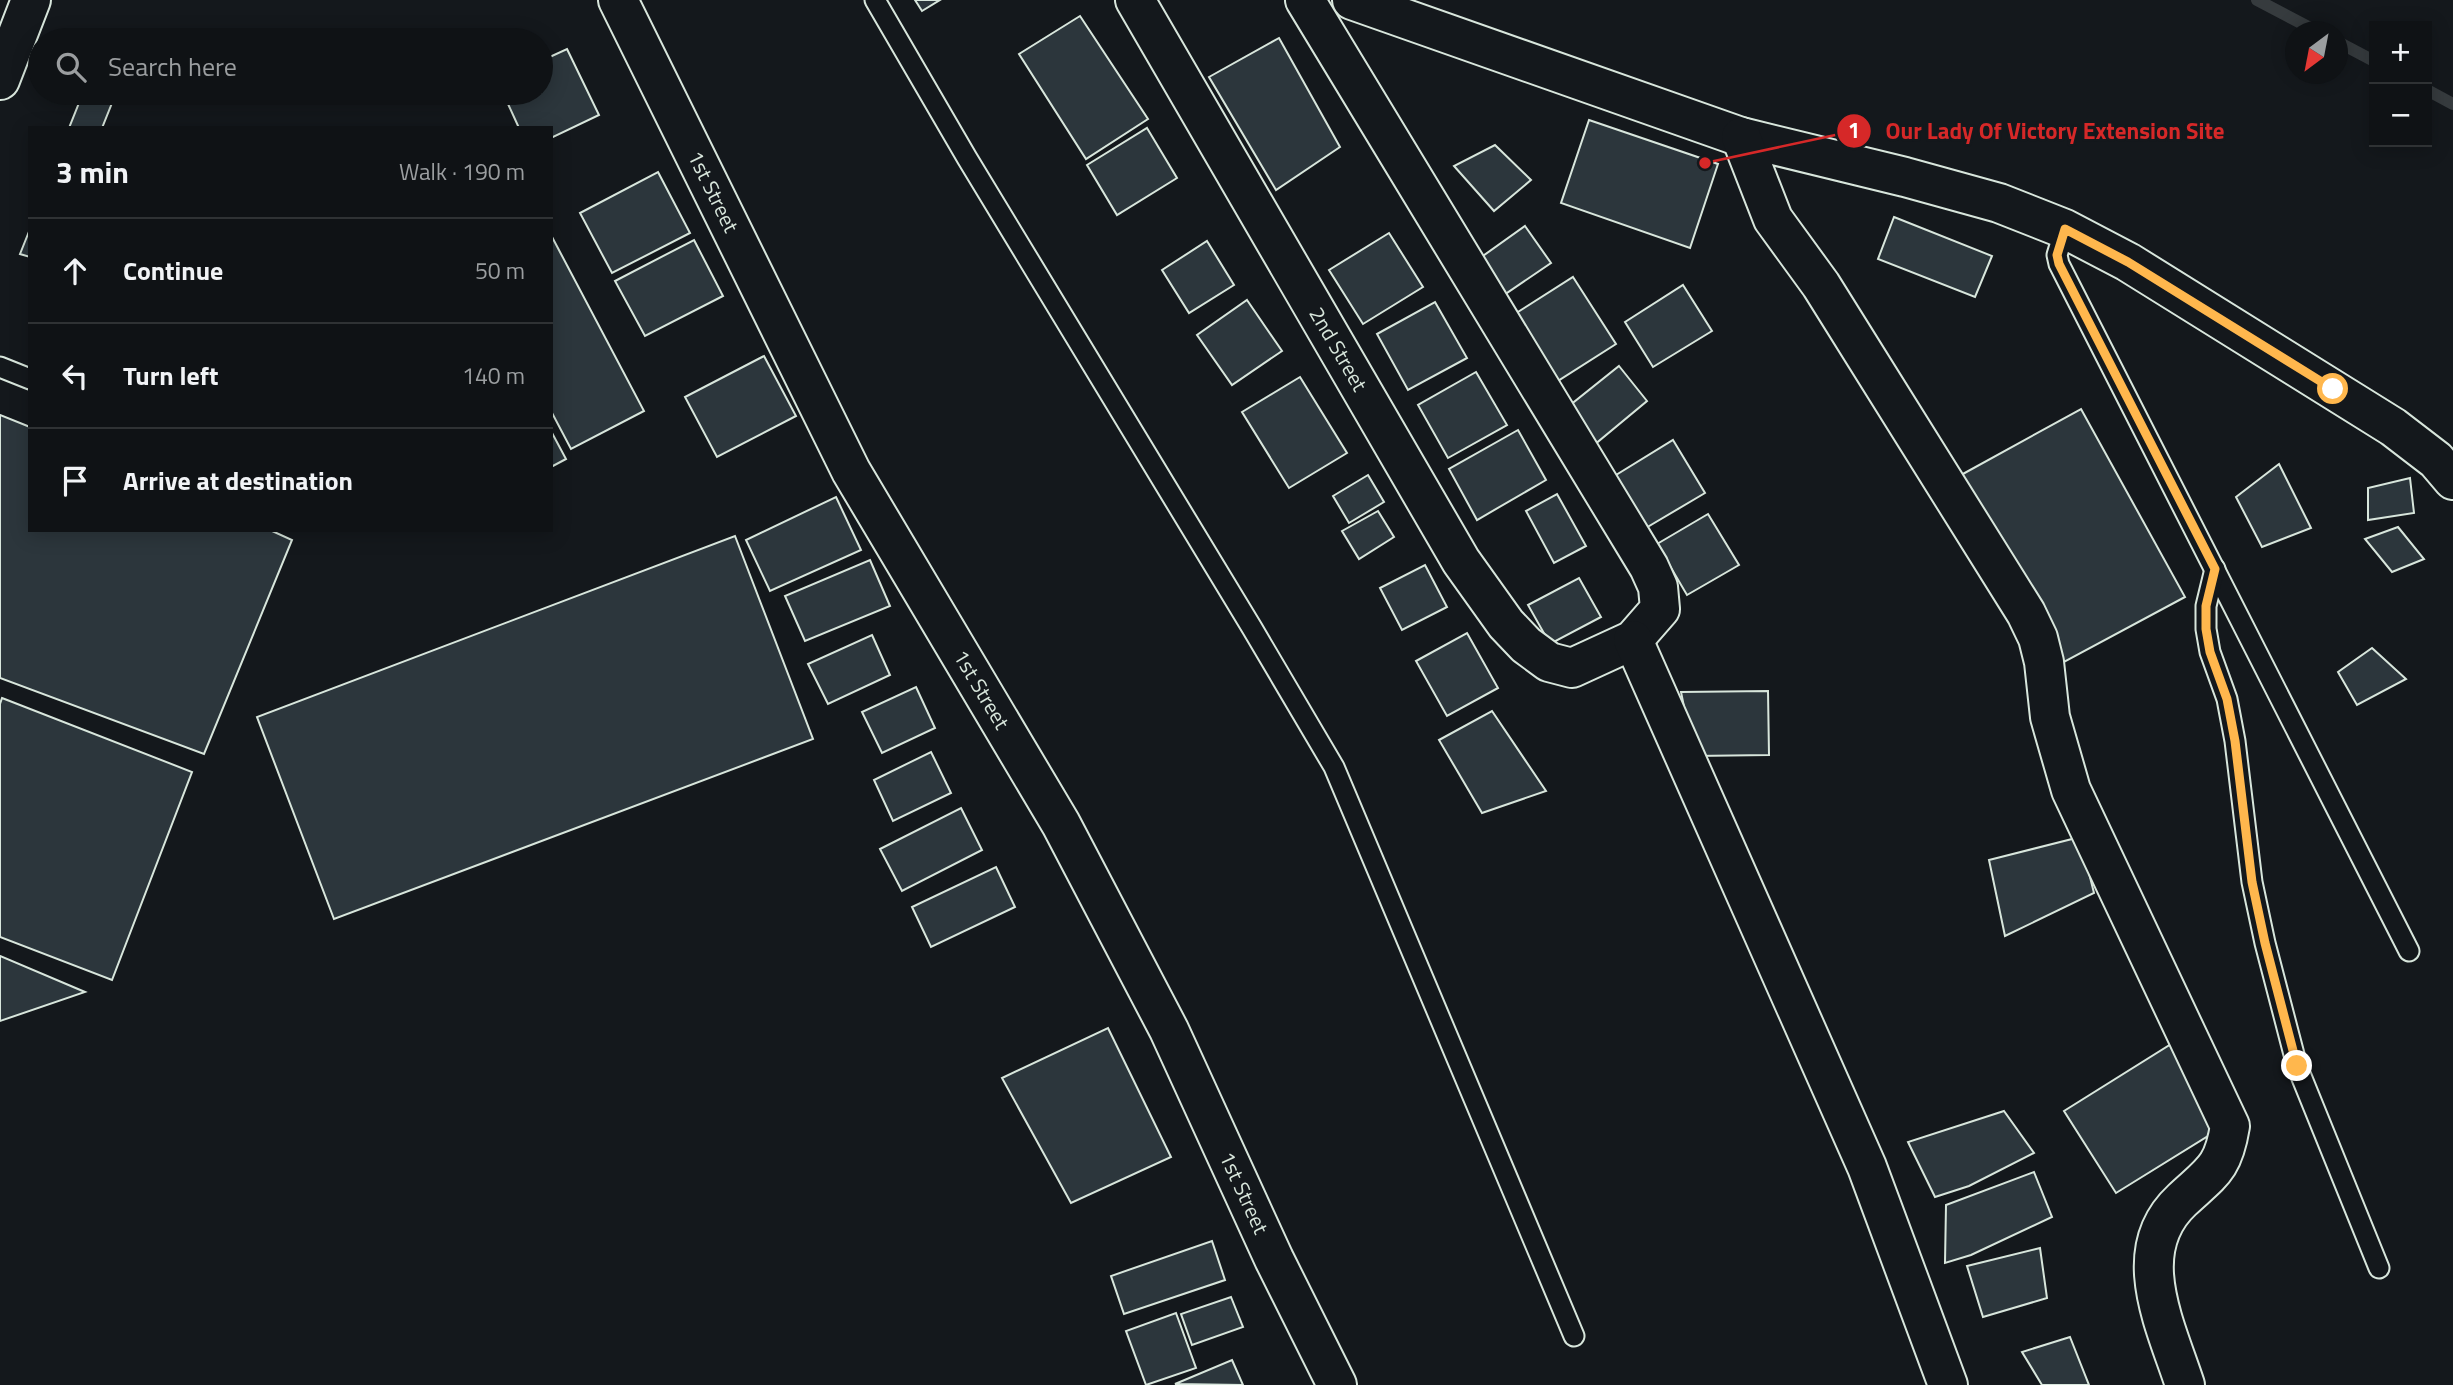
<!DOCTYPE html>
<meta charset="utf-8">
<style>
body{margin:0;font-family:"Titillium Web",sans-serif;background:#181b1e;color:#f1f3f6}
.controls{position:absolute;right:21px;top:21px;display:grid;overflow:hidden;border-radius:0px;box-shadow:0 4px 18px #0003}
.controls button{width:63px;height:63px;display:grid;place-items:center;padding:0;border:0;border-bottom:2px solid #2f3234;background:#0f1215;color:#f1f3f6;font:35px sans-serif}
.compass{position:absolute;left:2285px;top:21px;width:63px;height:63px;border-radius:50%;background:#0f1215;box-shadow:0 4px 18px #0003;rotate:212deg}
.stop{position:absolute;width:21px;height:21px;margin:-16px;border:5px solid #ffb74d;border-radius:50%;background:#fff}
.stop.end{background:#ffb74d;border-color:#fff;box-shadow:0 2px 7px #0008}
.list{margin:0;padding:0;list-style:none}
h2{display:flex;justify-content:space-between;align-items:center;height:91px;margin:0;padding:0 28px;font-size:30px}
h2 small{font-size:23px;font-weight:400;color:#9b9ea0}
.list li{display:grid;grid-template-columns:46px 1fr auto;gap:21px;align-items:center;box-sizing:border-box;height:105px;padding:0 28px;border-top:2px solid #2f3234}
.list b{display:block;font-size:26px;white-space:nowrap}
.list em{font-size:23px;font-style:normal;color:#9b9ea0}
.icon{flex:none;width:38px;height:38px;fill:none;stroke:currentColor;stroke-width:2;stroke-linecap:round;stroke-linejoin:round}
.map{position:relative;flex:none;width:2453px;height:1385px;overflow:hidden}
.search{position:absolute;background:#0f1215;box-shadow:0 4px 18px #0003;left:28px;top:28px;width:525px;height:77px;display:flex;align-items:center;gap:18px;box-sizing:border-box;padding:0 24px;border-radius:38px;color:#9b9ea0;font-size:26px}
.panel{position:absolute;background:#0f1215;box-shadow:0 4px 18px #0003;left:28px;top:126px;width:525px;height:406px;border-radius:0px}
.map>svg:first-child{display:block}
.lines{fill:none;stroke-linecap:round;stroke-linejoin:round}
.stream{stroke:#363b3e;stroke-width:12}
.building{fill:#2c363c;stroke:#d8e6dc;stroke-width:2}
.service-casing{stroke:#d8e6dc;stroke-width:23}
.minor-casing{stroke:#d8e6dc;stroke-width:42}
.service{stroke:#14181c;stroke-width:19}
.minor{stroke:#14181c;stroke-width:38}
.route{stroke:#ffb74d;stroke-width:9}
.labels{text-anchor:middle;stroke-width:5;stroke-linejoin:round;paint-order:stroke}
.street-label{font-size:21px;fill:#d8e6dc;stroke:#14181c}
.leader{fill:none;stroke:#d62828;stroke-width:2.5}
.callout-dot{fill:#d62828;stroke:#14181c;stroke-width:2.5}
.mark-label{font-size:21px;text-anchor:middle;font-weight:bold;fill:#fff}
.callout-label{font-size:23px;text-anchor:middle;font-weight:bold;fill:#d62828;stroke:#14181c;stroke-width:5;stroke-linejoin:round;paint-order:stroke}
</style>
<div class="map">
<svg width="2453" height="1385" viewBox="0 0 2453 1385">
<rect width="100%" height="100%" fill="#14181c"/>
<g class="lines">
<g class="stream">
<path d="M2257 0 2318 32"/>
<path d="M2338 42 2374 61"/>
<path d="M2427 90 2453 104"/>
</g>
</g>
<g class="building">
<path d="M915 0H940L922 11Z"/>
<path d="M1080 16 1148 119 1086 159 1019 54Z"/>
<path d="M1279 38 1340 147 1276 190 1209 77Z"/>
<path d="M567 49 599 115 551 138V128H519L503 93H541V61Z"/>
<path d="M83 93H116L102 128H69Z"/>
<path d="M1589 120 1718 164 1690 248 1561 203Z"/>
<path d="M1147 128 1177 178 1117 215 1087 165Z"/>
<path d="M1495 145 1531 180 1494 211 1454 166Z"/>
<path d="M658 172 690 233 612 273 580 213Z"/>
<path d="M1894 217 1992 256 1975 297 1878 259Z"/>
<path d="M1525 226 1551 263 1498 299 1473 263Z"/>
<path d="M30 229V257L20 254Z"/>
<path d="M1389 233 1423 287 1363 324 1329 270Z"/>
<path d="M551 235 644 411 571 449 551 411Z"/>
<path d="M694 240 723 296 645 336 615 281Z"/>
<path d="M1207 241 1234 285 1189 313 1162 270Z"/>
<path d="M1573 277 1616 344 1553 384 1510 317Z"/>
<path d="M1683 285 1712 331 1653 367 1625 322Z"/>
<path d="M1247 300 1282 351 1232 385 1197 335Z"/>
<path d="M1435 302 1467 358 1408 390 1377 334Z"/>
<path d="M764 356 796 416 717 457 685 397Z"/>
<path d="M1619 366 1647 401 1594 445 1564 410Z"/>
<path d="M1476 372 1507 425 1448 458 1418 405Z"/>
<path d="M1300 377 1347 453 1289 488 1242 412Z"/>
<path d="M2081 409 2185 597 2064 662 1961 475Z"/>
<path d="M0 415 30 427V530H270L292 540 204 754 0 678Z"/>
<path d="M1518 430 1546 480 1477 520 1449 469Z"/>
<path d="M551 431 566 459 551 467Z"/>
<path d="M1673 440 1705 493 1634 535 1603 483Z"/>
<path d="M2279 464 2311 528 2262 547 2236 497Z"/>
<path d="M1368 475 1384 502 1349 523 1333 496Z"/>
<path d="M2410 478 2414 513 2368 520V488Z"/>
<path d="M1557 494 1586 546 1554 563 1526 511Z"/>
<path d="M836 497 861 550 770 591 746 540Z"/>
<path d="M1378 511 1394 537 1359 559 1342 531Z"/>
<path d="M1708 514 1739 565 1687 595 1657 544Z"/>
<path d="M2398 527 2424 559 2392 572 2365 539Z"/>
<path d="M735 536 813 739 334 919 257 717Z"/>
<path d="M870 560 890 606 805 641 785 596Z"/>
<path d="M1425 565 1447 607 1402 630 1380 588Z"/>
<path d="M1579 578 1601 617 1550 644 1528 605Z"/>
<path d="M1467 633 1498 688 1447 716 1416 661Z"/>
<path d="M872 635 890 675 828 704 808 664Z"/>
<path d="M2372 648 2406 679 2357 705 2338 672Z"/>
<path d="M916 687 935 728 882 753 862 712Z"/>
<path d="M1768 691 1769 755 1694 756 1681 692Z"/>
<path d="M2 698 192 772 112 980 0 937V704Z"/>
<path d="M1492 711 1546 791 1482 813 1439 740Z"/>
<path d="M931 752 951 793 893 821 874 780Z"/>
<path d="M961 808 982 850 902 891 880 849Z"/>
<path d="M2080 837 2094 893 2005 936 1989 860Z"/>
<path d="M996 867 1015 907 931 947 912 907Z"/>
<path d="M0 956 85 992 0 1021Z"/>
<path d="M1108 1028 1171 1157 1071 1203 1002 1078Z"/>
<path d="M2176 1041 2216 1131 2116 1193 2064 1111Z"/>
<path d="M2004 1111 2034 1153 1969 1186 1935 1197 1908 1142Z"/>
<path d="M2034 1172 2052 1217 1971 1255 1945 1263 1946 1205Z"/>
<path d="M1212 1241 1225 1280 1124 1314 1111 1276Z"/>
<path d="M2040 1248 2047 1298 1983 1317 1967 1266Z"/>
<path d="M1231 1297 1243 1327 1192 1345 1181 1314Z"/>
<path d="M1176 1313 1196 1368 1146 1385 1126 1331Z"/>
<path d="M2070 1337 2089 1385H2042L2022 1352Z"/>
<path d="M1232 1360 1243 1385 1175 1384Z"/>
</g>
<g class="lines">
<defs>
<g id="service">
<path d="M875 0 967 158 1252 628 1334 767 1574 1336"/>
<path d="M2065 229 2057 255 2059 264 2409 951"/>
<path d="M0 367 30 379"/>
<path d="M2215 569 2206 606V629L2210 652 2227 699 2235 741 2252 882 2265 943 2297 1066 2379 1268"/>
</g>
<g id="minor">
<path id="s1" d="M618 0 851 471 1061 824 1169 1030 1274 1259 1337 1385"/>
<path id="s2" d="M1135 0 1461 561 1506 624 1526 645 1549 662 1572 668 1633 640 1660 609 1658 587 1649 567 1305 0"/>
<path d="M1352 0 1741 137 1905 177 1999 203 2065 229 2128 262 2393 427 2436 460 2453 480"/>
<path d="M0 80 31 0"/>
<path d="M1741 137 1773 219 1821 285 2026 613 2038 638 2044 662 2050 717 2071 790 2230 1126C2223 1169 2212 1172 2182 1200 2127 1251 2166 1326 2185 1385"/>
<path d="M1633 640 1867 1167 1948 1385"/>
</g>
</defs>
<use href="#service" class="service-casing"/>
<use href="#minor" class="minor-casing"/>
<use href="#service" class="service"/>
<use href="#minor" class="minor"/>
</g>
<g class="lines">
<path class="route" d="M2297 1066 2265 943 2252 882 2235 741 2227 699 2210 652 2206 629V606L2215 569 2059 264 2057 255 2065 229 2128 262 2333 389"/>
</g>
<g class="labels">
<g class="street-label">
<text dy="7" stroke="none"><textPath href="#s1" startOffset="214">1st Street</textPath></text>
<text dy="7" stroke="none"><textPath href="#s2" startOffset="404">2nd Street</textPath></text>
<text dy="7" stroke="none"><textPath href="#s1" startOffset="780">1st Street</textPath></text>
<text dy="7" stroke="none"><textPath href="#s1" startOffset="1348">1st Street</textPath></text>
</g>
</g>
<path class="leader" d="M1705 163L1854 131"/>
<g class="callout-dot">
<circle cx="1705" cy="163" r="7"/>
<circle cx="1854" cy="131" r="18"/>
</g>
<g class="mark-label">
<text x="1854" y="138">1</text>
</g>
<g class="callout-label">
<text x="2055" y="139">Our Lady Of Victory Extension Site</text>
</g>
</svg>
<div class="controls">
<button>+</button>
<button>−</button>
</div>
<svg class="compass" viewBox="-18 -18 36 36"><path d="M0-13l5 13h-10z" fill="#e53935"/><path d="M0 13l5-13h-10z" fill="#9b9ea0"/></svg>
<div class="stop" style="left:2333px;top:389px"></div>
<div class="stop end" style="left:2297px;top:1066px"></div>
<div class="search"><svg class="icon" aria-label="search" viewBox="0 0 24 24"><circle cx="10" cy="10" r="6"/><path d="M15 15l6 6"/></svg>Search here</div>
<section class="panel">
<h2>3 min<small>Walk · 190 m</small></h2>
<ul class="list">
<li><svg class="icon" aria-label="ahead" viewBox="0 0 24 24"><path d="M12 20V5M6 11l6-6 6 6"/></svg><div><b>Continue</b></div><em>50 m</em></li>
<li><svg class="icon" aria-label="left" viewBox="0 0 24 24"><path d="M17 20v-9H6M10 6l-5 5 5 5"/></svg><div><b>Turn left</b></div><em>140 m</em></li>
<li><svg class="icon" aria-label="arrive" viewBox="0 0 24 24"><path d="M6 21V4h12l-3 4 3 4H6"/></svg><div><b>Arrive at destination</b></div></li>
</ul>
</section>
</div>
